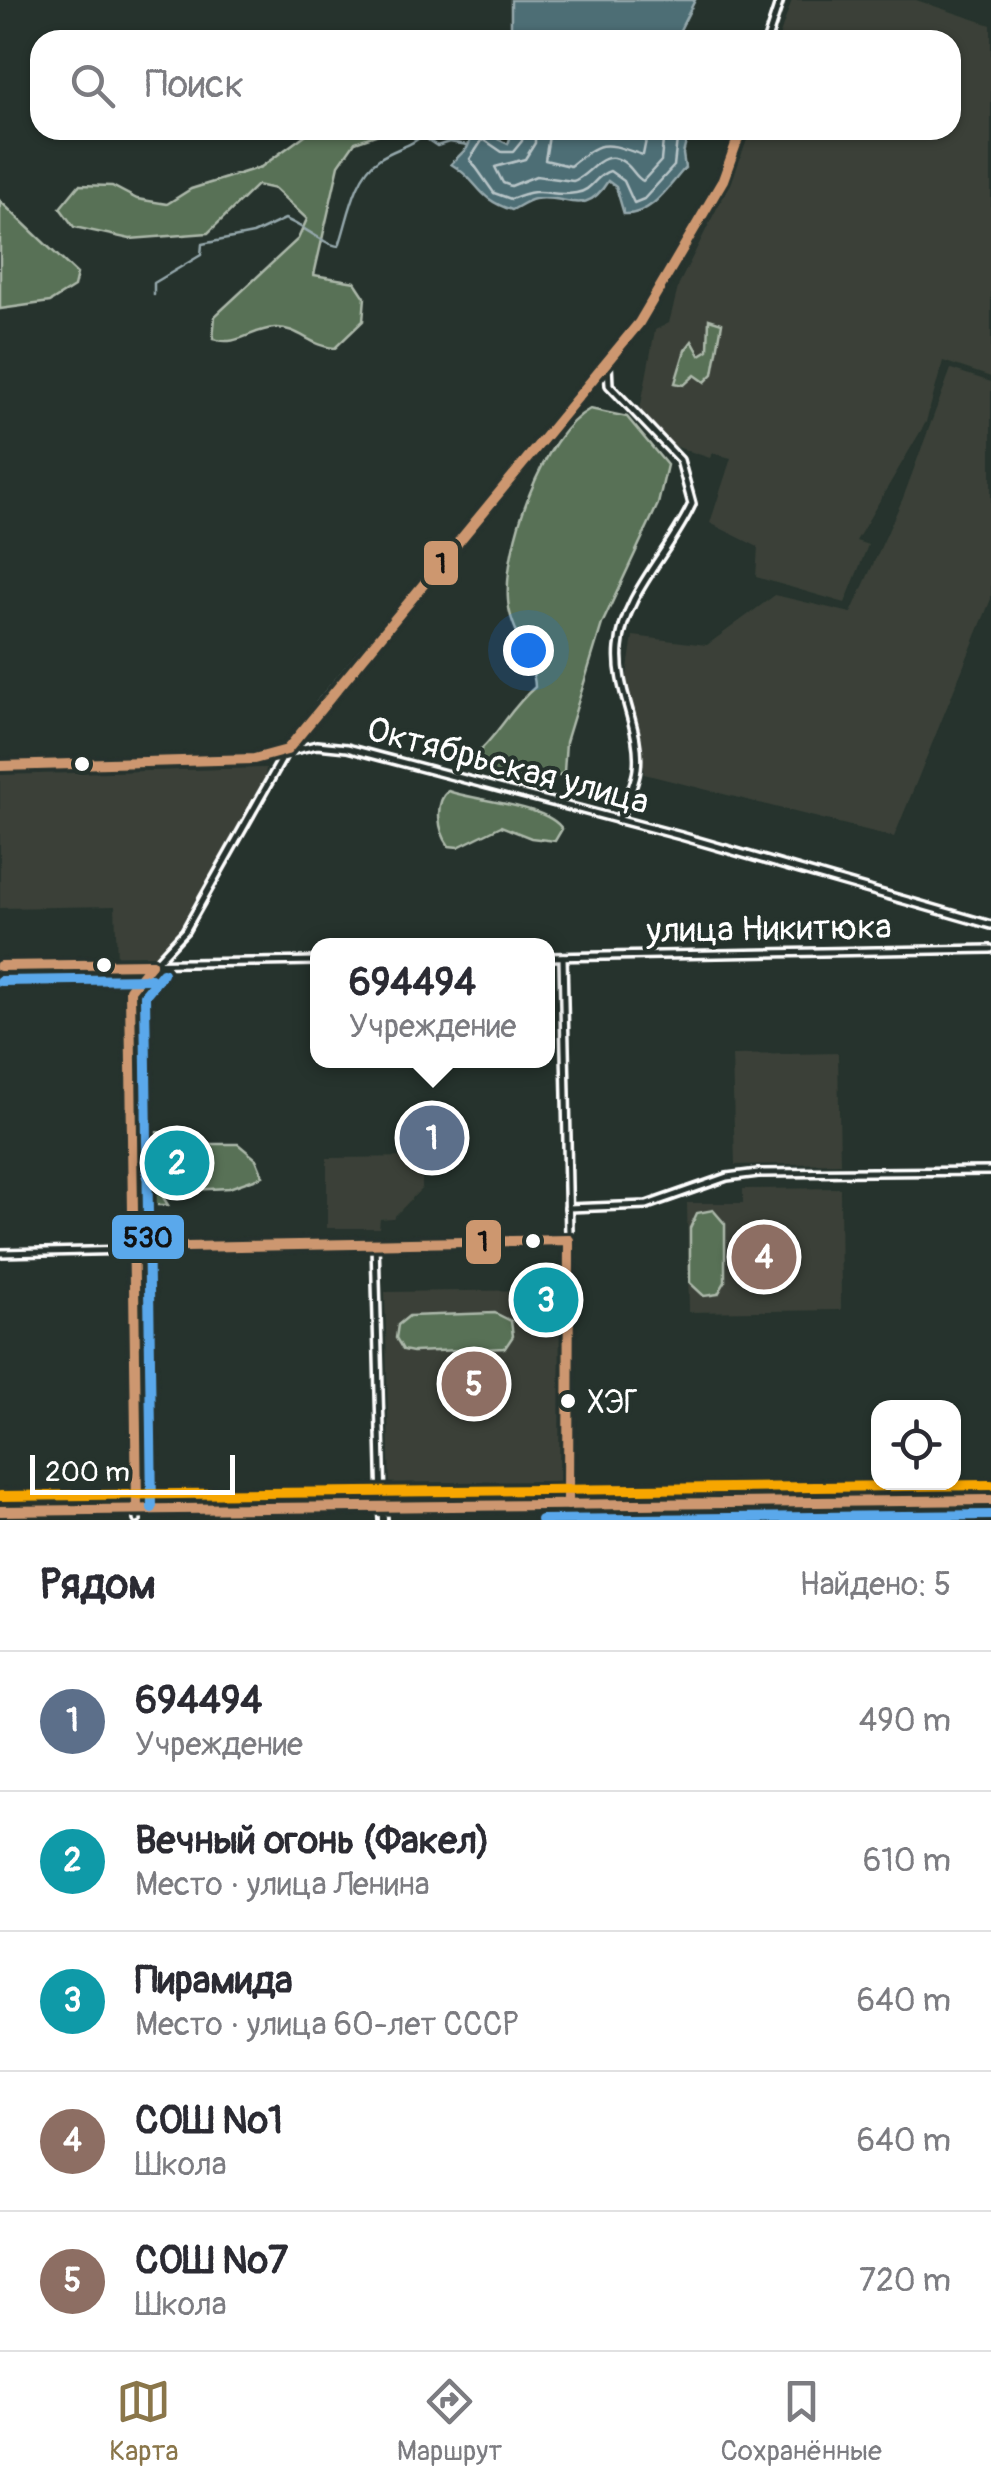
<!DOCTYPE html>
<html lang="ru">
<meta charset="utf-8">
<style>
body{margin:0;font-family:Pangolin,sans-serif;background:#f7f7f7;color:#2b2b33}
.controls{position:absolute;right:30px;bottom:30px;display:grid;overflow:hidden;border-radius:20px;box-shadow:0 2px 8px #0004}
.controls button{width:90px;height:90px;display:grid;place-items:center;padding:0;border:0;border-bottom:2px solid #e1e1e2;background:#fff;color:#2b2b33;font:50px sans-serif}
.scale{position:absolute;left:30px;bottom:25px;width:205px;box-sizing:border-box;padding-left:10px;border:5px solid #fff;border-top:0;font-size:28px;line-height:35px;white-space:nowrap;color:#fff;-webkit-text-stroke:8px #26332d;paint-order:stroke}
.you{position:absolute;left:528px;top:650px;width:35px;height:35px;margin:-25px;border:8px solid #fff;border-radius:50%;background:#1a73e8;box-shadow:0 0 0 15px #1a73e833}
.badge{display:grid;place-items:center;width:65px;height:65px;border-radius:50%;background:#8a764a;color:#fff;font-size:32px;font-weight:700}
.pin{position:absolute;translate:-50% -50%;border:5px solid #fff;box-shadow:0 2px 10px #0006}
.popup{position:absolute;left:310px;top:938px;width:245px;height:130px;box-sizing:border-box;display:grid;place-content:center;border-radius:20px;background:#fff;filter:drop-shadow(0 2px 8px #0005);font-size:32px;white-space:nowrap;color:#7c7c81}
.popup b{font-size:38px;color:#2b2b33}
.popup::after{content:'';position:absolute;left:50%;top:100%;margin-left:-20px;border:20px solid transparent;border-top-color:#fff}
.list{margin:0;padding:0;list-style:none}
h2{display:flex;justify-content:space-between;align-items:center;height:130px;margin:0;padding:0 40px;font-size:42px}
h2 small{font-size:32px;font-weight:400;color:#7c7c81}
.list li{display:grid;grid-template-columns:65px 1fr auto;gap:30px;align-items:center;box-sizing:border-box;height:140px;padding:0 40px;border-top:2px solid #e1e1e2}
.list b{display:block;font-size:38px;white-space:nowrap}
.list p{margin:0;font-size:32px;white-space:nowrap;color:#7c7c81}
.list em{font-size:32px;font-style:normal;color:#7c7c81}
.icon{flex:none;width:55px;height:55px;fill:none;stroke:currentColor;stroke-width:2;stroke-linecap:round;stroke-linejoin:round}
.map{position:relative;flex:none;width:991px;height:1520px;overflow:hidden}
.search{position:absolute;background:#fff;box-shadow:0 2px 8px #0004;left:30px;right:30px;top:30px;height:110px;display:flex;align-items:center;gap:25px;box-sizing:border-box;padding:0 35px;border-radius:30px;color:#7c7c81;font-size:38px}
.sheet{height:830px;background:#fff}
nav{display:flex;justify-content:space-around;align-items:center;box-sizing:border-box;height:140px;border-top:2px solid #e1e1e2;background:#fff;font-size:28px;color:#7c7c81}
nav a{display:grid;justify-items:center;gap:5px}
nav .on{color:#8a764a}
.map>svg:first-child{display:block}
.built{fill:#3a4138}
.green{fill:#587156;stroke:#acb8aa;stroke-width:2.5}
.water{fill:#4e6e75;stroke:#95a8ac;stroke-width:2.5}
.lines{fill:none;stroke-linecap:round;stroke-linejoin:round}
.shore{stroke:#b8c5c8;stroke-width:2.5}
.stream{stroke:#95a8ac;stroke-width:2.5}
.minor-casing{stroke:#fff;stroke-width:12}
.tertiary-casing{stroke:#fff;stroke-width:14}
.minor{stroke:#26332d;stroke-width:5}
.tertiary{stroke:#26332d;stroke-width:6}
.bus-1-casing{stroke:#26332d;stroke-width:18}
.bus-2-casing{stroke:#26332d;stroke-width:18}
.bus-3-casing{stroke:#26332d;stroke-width:18}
.bus-1{stroke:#cd976f;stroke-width:10}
.bus-2{stroke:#5aa8eb;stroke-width:10}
.bus-3{stroke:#f7a600;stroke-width:10}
.bus-dot{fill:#fff;stroke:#26332d;stroke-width:4}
.labels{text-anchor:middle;stroke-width:8;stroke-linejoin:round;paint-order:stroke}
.bus-label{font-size:32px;fill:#fff;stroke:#26332d;text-anchor:start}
.street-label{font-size:35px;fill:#fff;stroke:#26332d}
.line-badge{stroke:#26332d;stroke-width:4}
.pale-badge-label{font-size:28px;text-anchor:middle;font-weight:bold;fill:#111}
</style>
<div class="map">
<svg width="991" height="1520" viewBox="0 0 991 1520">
<rect width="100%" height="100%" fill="#26332d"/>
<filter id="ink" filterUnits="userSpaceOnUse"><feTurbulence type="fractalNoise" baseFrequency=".01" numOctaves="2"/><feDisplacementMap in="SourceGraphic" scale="20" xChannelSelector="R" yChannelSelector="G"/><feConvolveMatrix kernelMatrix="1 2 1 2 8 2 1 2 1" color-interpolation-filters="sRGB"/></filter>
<g filter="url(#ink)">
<g class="built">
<path d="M792 0H916L991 25V377L943 361 926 422 856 541 868 545 845 603 756 577 758 547 710 523 731 458 712 453 710 458 674 446 640 410 655 330 669 323 679 284 726 190 747 130H951V40H778Z"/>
<path d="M951 369 991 382V599L894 837 644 774 641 740 626 682 633 636 707 645 775 595 851 613 903 498Z"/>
<path d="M266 768 263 793 178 939 153 959 117 960 115 906 0 908V774Z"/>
<path d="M838 1053 840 1163 735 1165 732 1055Z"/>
<path d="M422 1157V1188L393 1218 380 1219 379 1228H327V1158Z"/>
<path d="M840 1188 841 1310 689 1312 687 1203H743V1189Z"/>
<path d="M533 1290V1306H560L562 1492H390L385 1292Z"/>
</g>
<g class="green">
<path d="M312 130H390L355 142 339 165 314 275 355 282 365 297 363 321 335 348C311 347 299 327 275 328 251 329 238 347 213 339L215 316 298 239 307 219 275 189 257 185 208 233 130 239 74 227 60 208 79 185 112 186 137 199 167 204 191 189 261 167Z"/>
<path d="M0 201 77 274 74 287 50 302 0 309Z"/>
<path d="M709 319 722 323 713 374 705 382 695 375 684 385 675 383 685 350 692 341 700 355 708 350Z"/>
<path d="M590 409 627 417 667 465 658 504 602 624 566 742 564 772 542 785 480 771 472 764 473 757C499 735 509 709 535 687 534 657 510 631 508 600 504 546 542 435 590 409Z"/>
<path d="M448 791C475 801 548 805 562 829L555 841 531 838 501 826 458 847 449 846C438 831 434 803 448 791Z"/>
<path d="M144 1132 185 1133 199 1144H238L256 1159 263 1176 229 1188 167 1191 163 1197 168 1205H150Z"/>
<path d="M713 1210 725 1224V1282L718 1294 704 1296 690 1283V1228L697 1213Z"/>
<path d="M495 1313 511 1321 513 1336 505 1348 413 1352 403 1350 396 1338 398 1325 409 1316Z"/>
</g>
<g class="water">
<path d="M511 0H695L675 40H511Z"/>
<path d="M475 130H495L498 139 508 144 513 130H689L683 154 685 168C668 187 652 215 624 214L616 187 608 181C584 220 566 193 535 199 528 200 518 207 512 210 475 198 481 182 451 164L467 148Z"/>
</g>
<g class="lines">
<g class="shore">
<path d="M523 130 522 141 513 152H502L483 139 470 159 494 193 511 199C547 184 546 198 576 193 593 191 595 175 610 171L624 181 634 203 644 199 674 166 678 130"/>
<path d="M535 130V143L525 159 495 167 503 183 511 186 536 176 573 181C591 176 601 146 625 163 633 169 635 177 643 181L661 161 664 130"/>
<path d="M550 130 545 160 570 166C604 139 603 142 643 155L648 130"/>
</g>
<path class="stream" d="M154 295V283L201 255 202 244 253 234 285 219C304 226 324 245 339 246 348 221 354 175 379 159 395 148 414 146 427 131L428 140 437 146 449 142 468 145"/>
<defs>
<g id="minor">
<path d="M767 40 780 0"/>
<path d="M608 364 609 385 680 460 692 504C671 551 623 595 619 648 615 689 642 729 637 769 635 786 625 804 618 820"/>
<path d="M0 766 254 759 317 745 347 748 681 836 991 925"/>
<path d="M547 957 991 949"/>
<path d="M563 957 570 1279 566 1520"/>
<path d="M0 966 317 961"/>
<path d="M568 1208 647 1205 727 1177 758 1173 991 1171"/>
<path d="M375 1243 382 1504"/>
<path d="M0 1253 569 1240"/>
<path d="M881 1501V1520"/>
<path d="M137 1520 130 990 185 931 287 750 322 703 639 323 723 180 741 130"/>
</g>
<g id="tertiary">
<path d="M382 1504 383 1520"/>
<path d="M0 1511 991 1500"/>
</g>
</defs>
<use href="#minor" class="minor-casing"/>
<use href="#tertiary" class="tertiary-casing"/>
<use href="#minor" class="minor"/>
<use href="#tertiary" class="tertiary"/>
<defs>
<g id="bus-1">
<path d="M0 766 254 759 287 750 639 323 723 180 741 130"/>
<path d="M0 966 151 964"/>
<path d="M133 1248 569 1240 568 1505"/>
<path d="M137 1508 130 990 151 964"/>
<path d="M0 1511 991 1500"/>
</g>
<g id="bus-2">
<path d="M0 981 151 979"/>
<path d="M152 1508 145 995 163 973"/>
<path d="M541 1520 991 1515"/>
</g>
<path id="bus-3" d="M0 1496 991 1485"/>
</defs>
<use href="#bus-1" class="bus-1-casing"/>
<use href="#bus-2" class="bus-2-casing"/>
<use href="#bus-3" class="bus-3-casing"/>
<use href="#bus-1" class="bus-1"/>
<use href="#bus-2" class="bus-2"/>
<use href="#bus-3" class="bus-3"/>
</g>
</g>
<g class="bus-dot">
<circle cx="82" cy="764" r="9"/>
<circle cx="104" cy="965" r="9"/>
<circle cx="533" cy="1241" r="9"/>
<circle cx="568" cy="1401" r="9"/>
</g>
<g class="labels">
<g class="bus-label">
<text x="587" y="1413">ХЭГ</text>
</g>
<g class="street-label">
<text transform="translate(508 765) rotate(15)" y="12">Октябрьская улица</text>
<text transform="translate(769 928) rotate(-1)" y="12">улица Никитюка</text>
</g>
</g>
<g class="line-badge">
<rect x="422" y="539" width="38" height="48" rx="10" fill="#cd976f"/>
<rect x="110" y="1213" width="76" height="48" rx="10" fill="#5aa8eb"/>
<rect x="464" y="1218" width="39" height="48" rx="10" fill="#cd976f"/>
</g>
<g class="pale-badge-label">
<text x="441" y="573">1</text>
<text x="148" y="1247">530</text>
<text x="483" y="1251">1</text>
</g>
</svg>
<div class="controls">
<button><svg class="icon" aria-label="locate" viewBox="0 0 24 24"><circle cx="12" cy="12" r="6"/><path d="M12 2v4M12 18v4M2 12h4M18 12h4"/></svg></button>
</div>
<div class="scale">200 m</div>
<div class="you"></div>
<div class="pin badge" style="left:432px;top:1138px;background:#5c6f8a">1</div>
<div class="popup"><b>694494</b>Учреждение</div>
<div class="pin badge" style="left:177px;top:1163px;background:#0f9aa8">2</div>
<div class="pin badge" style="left:546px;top:1300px;background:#0f9aa8">3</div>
<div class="pin badge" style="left:764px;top:1257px;background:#8d6e63">4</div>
<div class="pin badge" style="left:474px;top:1384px;background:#8d6e63">5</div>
<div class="search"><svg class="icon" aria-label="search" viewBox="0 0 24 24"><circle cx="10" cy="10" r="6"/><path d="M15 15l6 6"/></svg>Поиск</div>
</div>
<section class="sheet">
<h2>Рядом<small>Найдено: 5</small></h2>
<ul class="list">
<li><span class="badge" style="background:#5c6f8a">1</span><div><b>694494</b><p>Учреждение</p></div><em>490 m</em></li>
<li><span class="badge" style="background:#0f9aa8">2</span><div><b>Вечный огонь (Факел)</b><p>Место · улица Ленина</p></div><em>610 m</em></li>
<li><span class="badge" style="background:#0f9aa8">3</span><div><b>Пирамида</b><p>Место · улица 60-лет СССР</p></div><em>640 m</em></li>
<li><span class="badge" style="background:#8d6e63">4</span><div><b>СОШ №1</b><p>Школа</p></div><em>640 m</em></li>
<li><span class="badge" style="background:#8d6e63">5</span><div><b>СОШ №7</b><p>Школа</p></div><em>720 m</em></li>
</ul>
</section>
<nav>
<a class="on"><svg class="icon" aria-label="map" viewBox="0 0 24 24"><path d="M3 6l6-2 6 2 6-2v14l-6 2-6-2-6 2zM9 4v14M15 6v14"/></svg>Карта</a>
<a><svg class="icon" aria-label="directions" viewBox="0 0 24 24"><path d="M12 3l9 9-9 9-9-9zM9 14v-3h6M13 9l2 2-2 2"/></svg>Маршрут</a>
<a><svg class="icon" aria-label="saved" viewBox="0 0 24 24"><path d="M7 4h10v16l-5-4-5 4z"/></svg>Сохранённые</a>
</nav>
